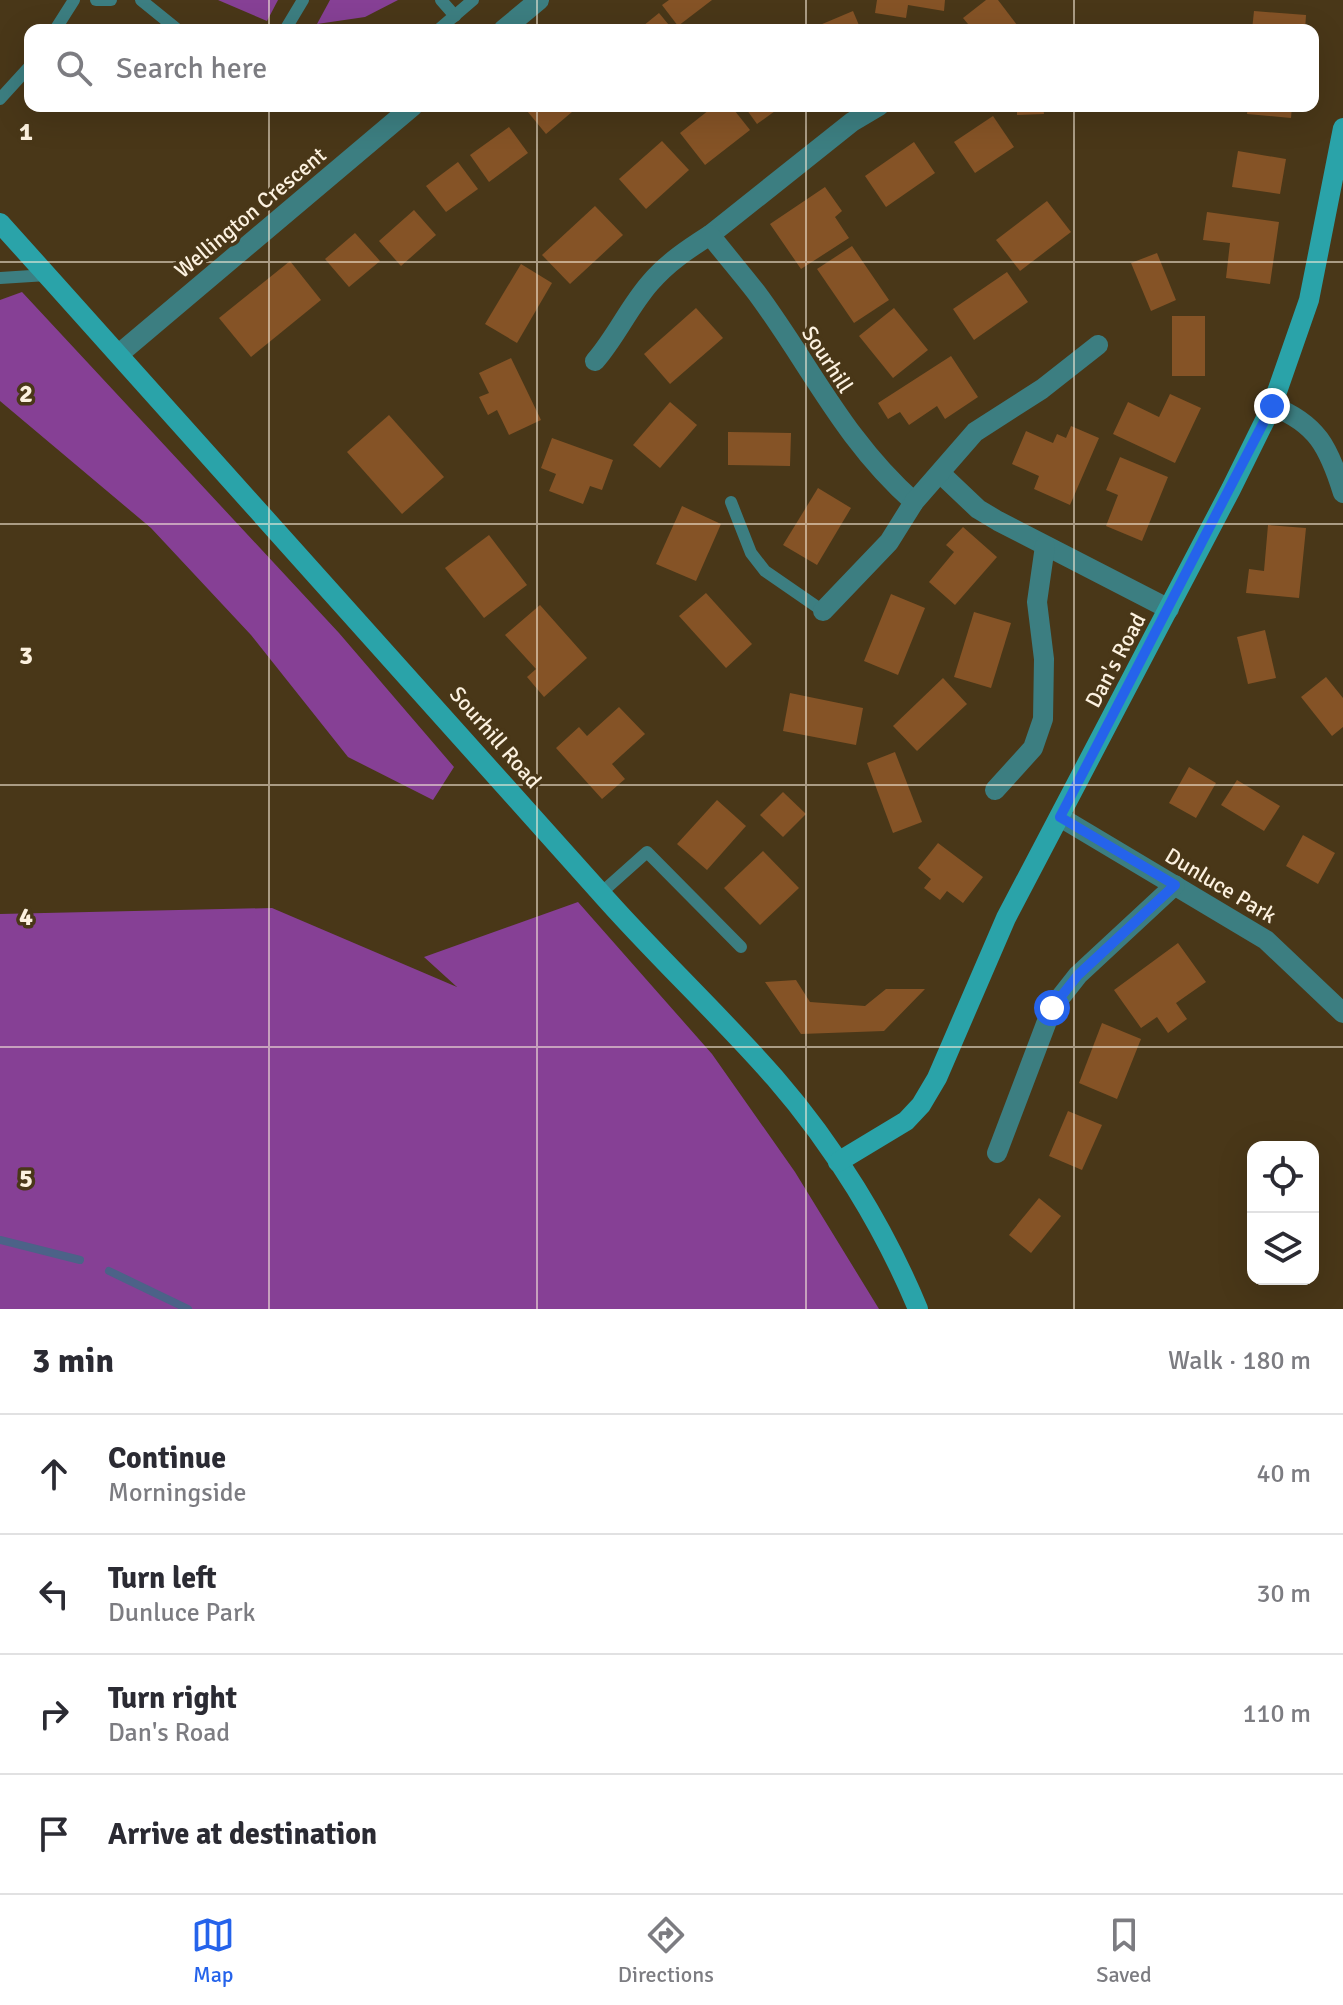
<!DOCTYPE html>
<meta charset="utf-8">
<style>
body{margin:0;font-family:Signika,sans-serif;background:#f7f7f7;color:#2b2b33}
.controls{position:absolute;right:24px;bottom:24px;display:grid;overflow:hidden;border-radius:16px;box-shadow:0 8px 32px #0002}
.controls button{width:72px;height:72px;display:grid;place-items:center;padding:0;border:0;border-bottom:2px solid #e1e1e2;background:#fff;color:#2b2b33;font:40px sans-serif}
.stop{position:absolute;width:24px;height:24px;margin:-18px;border:6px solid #2563eb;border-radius:50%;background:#fff}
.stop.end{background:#2563eb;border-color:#fff;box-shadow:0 2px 8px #0008}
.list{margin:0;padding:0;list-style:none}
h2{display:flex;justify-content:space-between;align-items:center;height:104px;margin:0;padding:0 32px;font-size:34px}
h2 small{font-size:26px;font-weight:400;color:#7c7c81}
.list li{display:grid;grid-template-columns:52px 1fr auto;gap:24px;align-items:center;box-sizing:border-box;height:120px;padding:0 32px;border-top:2px solid #e1e1e2}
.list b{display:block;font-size:30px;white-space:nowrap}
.list p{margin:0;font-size:26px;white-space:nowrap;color:#7c7c81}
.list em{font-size:26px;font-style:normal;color:#7c7c81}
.icon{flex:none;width:44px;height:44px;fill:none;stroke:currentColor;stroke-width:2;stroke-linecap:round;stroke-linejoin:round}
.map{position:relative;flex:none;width:1343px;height:1309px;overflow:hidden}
.search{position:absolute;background:#fff;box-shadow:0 8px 32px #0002;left:24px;right:24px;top:24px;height:88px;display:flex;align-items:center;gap:20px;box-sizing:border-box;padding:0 28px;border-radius:16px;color:#7c7c81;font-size:30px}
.sheet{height:584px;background:#fff}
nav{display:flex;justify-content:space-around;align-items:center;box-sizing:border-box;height:112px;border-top:2px solid #e1e1e2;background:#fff;font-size:22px;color:#7c7c81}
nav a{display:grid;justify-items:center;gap:4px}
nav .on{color:#2563eb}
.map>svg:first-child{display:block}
.green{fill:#864095}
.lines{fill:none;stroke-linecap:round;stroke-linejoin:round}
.stream{stroke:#4c6288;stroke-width:8}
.building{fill:#855326}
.lane{stroke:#3c7e81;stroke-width:12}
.street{stroke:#3c7e81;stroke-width:20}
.secondary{stroke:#2aa3a9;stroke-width:20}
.route{stroke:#2563eb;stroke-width:10}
.grid{fill:none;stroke:#fcf1df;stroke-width:2;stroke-opacity:0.55}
.labels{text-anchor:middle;stroke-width:7;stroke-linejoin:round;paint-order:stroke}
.street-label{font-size:22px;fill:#fcf1df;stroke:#493718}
.grid-label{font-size:26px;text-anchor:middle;font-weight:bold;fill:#fcf1df;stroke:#493718;stroke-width:7;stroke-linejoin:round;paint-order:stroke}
</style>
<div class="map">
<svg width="1343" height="1309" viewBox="0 0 1343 1309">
<rect width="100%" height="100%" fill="#493718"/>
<g class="green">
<path d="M218 0H278L267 21Z"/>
<path d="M330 0H398L365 17 317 24Z"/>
<path d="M22 292 339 633 454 767 433 800 348 757 251 635 151 528 0 401V300Z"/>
<path d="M578 902 712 1054 795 1172 879 1309H0V914L272 908 457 987 424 957Z"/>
</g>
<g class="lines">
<g class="stream">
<path d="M0 1240 80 1260"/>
<path d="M109 1271 188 1309"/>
</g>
</g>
<g class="building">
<path d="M669 0H712L678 26 662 5Z"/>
<path d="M877 0H945L944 11 908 5 906 18 875 13Z"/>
<path d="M986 0H998L1020 29 973 30 963 18Z"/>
<path d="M853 11 861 30H808Z"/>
<path d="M1254 11 1306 15 1305 30H1252Z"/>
<path d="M659 13 673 30H638Z"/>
<path d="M523 106H579L546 134Z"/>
<path d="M714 106H731L750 130 705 165 680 133Z"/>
<path d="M744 106H782L757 124Z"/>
<path d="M1017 106H1043L1044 114 1017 115Z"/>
<path d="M1248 106H1292L1291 118 1247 114Z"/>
<path d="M993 116 1014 147 975 173 954 142Z"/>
<path d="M509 127 528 153 489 182 470 155Z"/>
<path d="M662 141 689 170 646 209 619 179Z"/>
<path d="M914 142 935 173 886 207 865 176Z"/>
<path d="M1238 151 1286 159 1280 194 1232 187Z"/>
<path d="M458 162 478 189 446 212 426 186Z"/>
<path d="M825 187 842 211 835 217 849 238 801 269 770 224Z"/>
<path d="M1047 201 1071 232 1020 271 996 240Z"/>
<path d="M595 206 623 235 570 284 542 255Z"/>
<path d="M414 210 436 235 401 266 379 241Z"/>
<path d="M1207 212 1279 222 1270 284 1226 278 1230 243 1203 240Z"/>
<path d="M355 233 380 261 349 287 325 259Z"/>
<path d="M852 246 889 300 854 323 817 269Z"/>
<path d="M1157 253 1176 300 1151 311 1131 263Z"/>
<path d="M290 261 321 300 251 357 219 318Z"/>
<path d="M521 264 552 283 517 343 485 324Z"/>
<path d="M1007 272 1028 302 974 340 953 309Z"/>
<path d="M696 308 723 338 670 384 644 354Z"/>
<path d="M894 308 928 350 893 378 859 336Z"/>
<rect x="1172" y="316" width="33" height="60"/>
<path d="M951 356 978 397 945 419 937 406 909 425 900 412 888 419 878 403Z"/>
<path d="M511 358 541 420 509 435 497 410 488 415 479 397 489 393 479 373Z"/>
<path d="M1170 394 1201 408 1175 463 1113 434 1128 402 1159 417Z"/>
<path d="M670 402 697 425 660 468 633 445Z"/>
<path d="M389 415 444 477 402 514 347 452Z"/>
<path d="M1071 426 1099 438 1070 505 1034 489 1039 476 1012 464 1026 431 1053 443 1057 434 1066 438Z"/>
<path d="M728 432 791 433 790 466 728 465Z"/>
<path d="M552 438 613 460 602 490 590 486 583 504 549 491 556 474 541 468Z"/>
<path d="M1120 457 1168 477 1142 541 1106 526 1118 495 1106 490Z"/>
<path d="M818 488 851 508 817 565 783 545Z"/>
<path d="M682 506 721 524 696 581 656 564Z"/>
<path d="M1268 525 1306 528 1299 598 1246 593 1249 569 1264 571Z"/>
<path d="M963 527 997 557 955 605 929 582 954 552 946 545Z"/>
<path d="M489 535 527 585 484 618 445 568Z"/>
<path d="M706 593 752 644 726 668 679 616Z"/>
<path d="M891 594 925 608 898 675 864 661Z"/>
<path d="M540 605 587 658 544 697 527 677 536 669 505 635Z"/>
<path d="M974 612 1011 623 991 688 954 677Z"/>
<path d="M1265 630 1276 678 1248 684 1237 637Z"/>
<path d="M1326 677 1343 698V727L1332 736 1301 697Z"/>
<path d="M943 678 967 704 917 751 893 726Z"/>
<path d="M790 693 863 708 856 745 783 731Z"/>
<path d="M619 707 645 734 612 764 625 779 602 799 556 748 579 727 587 736Z"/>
<path d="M895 752 922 822 893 833 867 763Z"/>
<path d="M1189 767 1216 783 1196 818 1169 803Z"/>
<path d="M1237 780 1280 806 1264 831 1221 805Z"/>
<path d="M783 792 806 814 783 837 760 815Z"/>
<path d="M717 800 746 826 707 870 677 844Z"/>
<path d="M1303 835 1335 853 1318 884 1286 866Z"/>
<path d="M938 843 983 877 963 903 947 891 940 900 924 888 931 879 918 868Z"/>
<path d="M763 851 799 888 760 925 724 888Z"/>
<path d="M1178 943 1206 982 1176 1003 1187 1019 1168 1033 1157 1017 1141 1028 1114 990Z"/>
<path d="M796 980 810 1002 865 1006 886 989H925L884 1031 801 1034 765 982Z"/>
<path d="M1102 1023 1141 1039 1117 1099 1079 1083Z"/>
<path d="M1068 1111 1102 1125 1082 1170 1049 1156Z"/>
<path d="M1039 1198 1061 1216 1031 1253 1009 1235Z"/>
</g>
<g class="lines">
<g class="lane">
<path d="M96 0H111"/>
<path d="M141 0 178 30"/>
<path d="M441 0 455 16"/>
<path d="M55 30 74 0"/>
<path d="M285 30 303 0"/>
<path d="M438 30 473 0"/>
<path d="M0 99 30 66"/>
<path d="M0 278 47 275"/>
<path d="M731 502 751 553 765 571 823 611"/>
<path d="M601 893 647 852 741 947"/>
</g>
<g class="street">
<path d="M503 30 539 0"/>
<path d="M710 235 852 122 879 106"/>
<path d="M119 354 413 106"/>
<path d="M595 361C616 337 629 307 650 283 667 263 688 249 710 235 725 254 741 273 756 292 811 366 843 439 914 502"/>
<path d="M1272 406C1317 423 1329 448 1343 493"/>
<path d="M940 473 978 509 998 521 1169 609"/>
<path d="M823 611 889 542 914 502 975 432 1042 389 1098 345"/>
<path d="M995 790 1033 748 1043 719 1044 659 1037 602 1045 546"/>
<path d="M1060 817 1266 940 1343 1013"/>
<path d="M997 1153 1052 1008 1078 975 1175 885"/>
</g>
<g class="secondary">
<path d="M0 223C200 445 399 668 598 890 655 955 719 1014 775 1078 834 1146 884 1227 918 1309"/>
<path d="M838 1162 906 1121 921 1105 937 1078 1006 918 1231 489 1272 406 1309 300 1343 128"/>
</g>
</g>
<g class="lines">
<path class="route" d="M1052 1008 1078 975 1175 885 1060 817 1272 406"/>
</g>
<path class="grid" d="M269 0V30M537 0V30M806 0V30M1074 0V30M269 106V1309M537 106V1309M806 106V1309M1074 106V1309M0 262H1343M0 524H1343M0 785H1343M0 1047H1343"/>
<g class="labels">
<g class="street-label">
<text transform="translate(250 212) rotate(-40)" y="8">Wellington Crescent</text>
<text transform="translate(828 359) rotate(57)" y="8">Sourhill</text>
<text transform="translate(1115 660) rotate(-62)" y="8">Dan's Road</text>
<text transform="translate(496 737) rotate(49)" y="8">Sourhill Road</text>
<text transform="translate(1221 885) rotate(31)" y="8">Dunluce Park</text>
</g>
</g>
<g class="grid-label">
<text x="26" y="140">1</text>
<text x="26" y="402">2</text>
<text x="26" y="664">3</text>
<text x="26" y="925">4</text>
<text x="26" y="1187">5</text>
</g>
</svg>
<div class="controls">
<button><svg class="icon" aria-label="locate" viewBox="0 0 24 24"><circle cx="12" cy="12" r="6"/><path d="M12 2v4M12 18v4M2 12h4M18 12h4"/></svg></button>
<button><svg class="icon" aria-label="layers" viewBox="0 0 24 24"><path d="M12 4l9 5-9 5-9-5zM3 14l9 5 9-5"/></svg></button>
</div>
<div class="stop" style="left:1052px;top:1008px"></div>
<div class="stop end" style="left:1272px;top:406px"></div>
<div class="search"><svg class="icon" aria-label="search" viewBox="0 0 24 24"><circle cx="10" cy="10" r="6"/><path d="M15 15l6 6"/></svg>Search here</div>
</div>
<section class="sheet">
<h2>3 min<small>Walk · 180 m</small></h2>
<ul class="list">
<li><svg class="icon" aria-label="ahead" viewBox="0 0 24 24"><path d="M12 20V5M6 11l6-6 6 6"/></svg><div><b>Continue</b><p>Morningside</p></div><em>40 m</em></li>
<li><svg class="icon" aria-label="left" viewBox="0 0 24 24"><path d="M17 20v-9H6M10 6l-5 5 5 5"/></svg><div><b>Turn left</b><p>Dunluce Park</p></div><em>30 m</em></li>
<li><svg class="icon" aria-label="right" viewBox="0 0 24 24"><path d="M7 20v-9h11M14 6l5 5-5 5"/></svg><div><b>Turn right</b><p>Dan's Road</p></div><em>110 m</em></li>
<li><svg class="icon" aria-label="arrive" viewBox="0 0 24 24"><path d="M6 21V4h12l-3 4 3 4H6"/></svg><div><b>Arrive at destination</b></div></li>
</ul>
</section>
<nav>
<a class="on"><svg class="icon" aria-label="map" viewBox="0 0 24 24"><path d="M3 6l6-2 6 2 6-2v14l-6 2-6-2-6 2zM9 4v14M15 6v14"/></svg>Map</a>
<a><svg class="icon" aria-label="directions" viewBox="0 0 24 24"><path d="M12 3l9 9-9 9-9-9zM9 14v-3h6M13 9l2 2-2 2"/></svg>Directions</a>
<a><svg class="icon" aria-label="saved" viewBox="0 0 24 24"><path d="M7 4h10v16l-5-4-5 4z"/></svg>Saved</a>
</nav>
